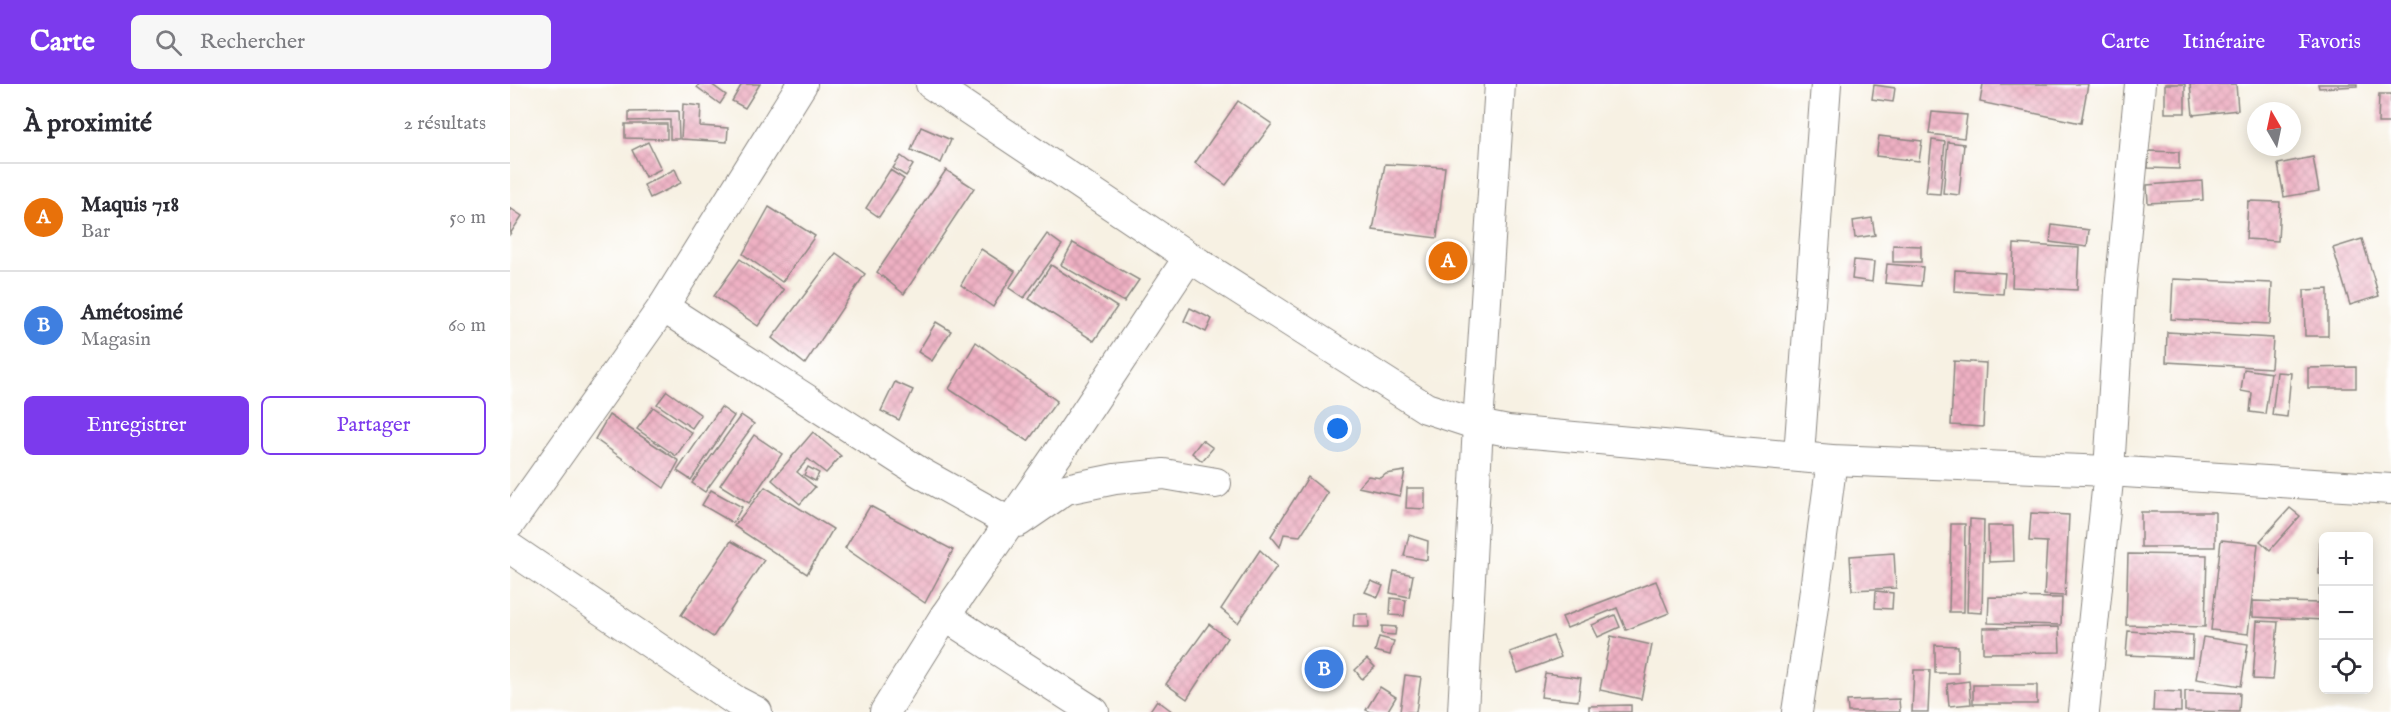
<!DOCTYPE html>
<html lang="fr">
<meta charset="utf-8">
<style>
body{margin:0;font-family:"IM FELL English",serif;background:#f7f7f7;color:#2b2b33}
.controls{position:absolute;right:18px;bottom:18px;display:grid;overflow:hidden;border-radius:9px;box-shadow:0 3px 15px #0003}
.controls button{width:54px;height:54px;display:grid;place-items:center;padding:0;border:0;border-bottom:2px solid #e1e1e2;background:#fff;color:#2b2b33;font:30px sans-serif}
.compass{position:absolute;left:1737px;top:18px;width:54px;height:54px;border-radius:50%;background:#fff;box-shadow:0 3px 15px #0003;rotate:351deg}
.you{position:absolute;left:828px;top:345px;width:21px;height:21px;margin:-15px;border:4px solid #fff;border-radius:50%;background:#1a73e8;box-shadow:0 0 0 9px #1a73e833}
.badge{display:grid;place-items:center;width:39px;height:39px;border-radius:50%;background:#7c3aed;color:#fff;font-size:20px;font-weight:700}
.pin{position:absolute;translate:-50% -50%;border:3px solid #fff;box-shadow:0 2px 6px #0006}
.list{margin:0;padding:0;list-style:none}
h2{display:flex;justify-content:space-between;align-items:center;height:78px;margin:0;padding:0 24px;font-size:26px}
h2 small{font-size:20px;font-weight:400;color:#7c7c81}
.list li{display:grid;grid-template-columns:39px 1fr auto;gap:18px;align-items:center;box-sizing:border-box;height:108px;padding:0 24px;border-top:2px solid #e1e1e2}
.list b{display:block;font-size:22px;white-space:nowrap}
.list p{margin:0;font-size:20px;white-space:nowrap;color:#7c7c81}
.list em{font-size:20px;font-style:normal;color:#7c7c81}
.actions{display:flex;gap:12px;padding:18px 24px}
.actions a{flex:1;padding:14px 0;border:2px solid #7c3aed;border-radius:9px;text-align:center;font-size:21px;color:#7c3aed}
.actions .main{background:#7c3aed;color:#fff}
.icon{flex:none;width:33px;height:33px;fill:none;stroke:currentColor;stroke-width:2;stroke-linecap:round;stroke-linejoin:round}
.map{position:relative;flex:none;width:1881px;height:628px;overflow:hidden}
header{display:flex;align-items:center;gap:36px;box-sizing:border-box;height:84px;padding:0 30px;background:#7c3aed;color:#fff}
header strong{font-size:28px}
nav{display:flex;gap:33px;margin-inline-start:auto;font-size:21px}
.search{width:420px;height:54px;background:#f7f7f7;display:flex;align-items:center;gap:15px;box-sizing:border-box;padding:0 21px;border-radius:9px;color:#7c7c81;font-size:22px}
main{display:flex}
aside{flex:1;background:#fff}
.map>svg:first-child{display:block}
.building{fill:url(#building-cross-hatch)}
.lines{fill:none;stroke-linecap:round;stroke-linejoin:round}
.minor-casing{stroke:#8a8680;stroke-width:32}
.minor{stroke:#fff;stroke-width:30}
</style>
<header>
<strong>Carte</strong>
<div class="search"><svg class="icon" aria-label="search" viewBox="0 0 24 24"><circle cx="10" cy="10" r="6"/><path d="M15 15l6 6"/></svg>Rechercher</div>
<nav><a>Carte</a><a>Itinéraire</a><a>Favoris</a></nav>
</header>
<main>
<aside>
<h2>À proximité<small>2 résultats</small></h2>
<ul class="list">
<li><span class="badge" style="background:#e8710a">A</span><div><b>Maquis 718</b><p>Bar</p></div><em>50 m</em></li>
<li><span class="badge" style="background:#3f7fe0">B</span><div><b>Amétosimé</b><p>Magasin</p></div><em>60 m</em></li>
</ul>
<div class="actions"><a class="main">Enregistrer</a><a>Partager</a></div>
</aside>
<div class="map">
<svg width="1881" height="628" viewBox="0 0 1881 628">
<defs>
<pattern id="building-cross-hatch" width="8" height="8" patternUnits="userSpaceOnUse" patternTransform="scale(1.5)"><rect width="8" height="8" fill="#eeb0c3"/><path d="M0 0l8 8M0 8l8-8" fill="none" stroke="#cc97a7"/></pattern>
</defs>
<rect width="100%" height="100%" fill="#fff"/>
<filter id="ink" filterUnits="userSpaceOnUse"><feTurbulence type="fractalNoise" baseFrequency=".0167" numOctaves="2"/><feDisplacementMap in="SourceGraphic" scale="12" xChannelSelector="R" yChannelSelector="G"/><feConvolveMatrix kernelMatrix="1 2 1 2 8 2 1 2 1" color-interpolation-filters="sRGB"/></filter>
<filter id="wash" filterUnits="userSpaceOnUse"><feTurbulence type="fractalNoise" baseFrequency=".008" numOctaves="4" result="noise"/><feDisplacementMap in="SourceGraphic" scale="24" xChannelSelector="R" yChannelSelector="G"/><feGaussianBlur stdDeviation="1.35" result="paint"/><feColorMatrix in="noise" values="0 0 0 0 0 0 0 0 0 0 0 0 0 0 0 0 0 1.4 0 .05"/><feComposite in="paint" operator="in"/></filter>
<g filter="url(#wash)">
<rect width="100%" height="100%" fill="#f7f1e3"/>
<g id="blocks">
<g class="building">
<path d="M189 0H201L216 11 210 20 187 3Z"/>
<path d="M232 0H250L235 24 222 17Z"/>
<path d="M1473 0H1578L1571 39 1470 18Z"/>
<rect x="1655" y="0" width="20" height="29"/>
<path d="M1680 0H1726L1728 26 1683 31Z"/>
<path d="M1808 0H1847V2L1809 4Z"/>
<path d="M1364 1 1385 4 1383 18 1362 15Z"/>
<path d="M1869 10H1881V39H1868Z"/>
<path d="M728 17 762 40 716 101 685 79Z"/>
<path d="M173 20 191 22 190 42 218 44 217 58 171 55Z"/>
<path d="M168 27 169 55H160V36L119 37V28Z"/>
<path d="M1422 28 1457 31 1454 54 1419 50Z"/>
<path d="M115 40H157V55L115 54Z"/>
<path d="M411 43 441 56 431 79 401 66Z"/>
<path d="M1369 52 1412 57 1409 77 1366 72Z"/>
<path d="M1422 56 1435 58 1430 110 1416 109Z"/>
<path d="M138 58 151 85 135 93 122 66Z"/>
<path d="M1438 58 1454 60 1449 111 1433 109Z"/>
<path d="M1639 67 1669 68V85L1638 84Z"/>
<path d="M391 72 403 81 396 92 383 84Z"/>
<path d="M1803 73 1809 107 1774 113 1768 80Z"/>
<path d="M875 80 935 83 927 154 863 146Z"/>
<path d="M165 85 171 99 140 114 134 101Z"/>
<path d="M380 86 394 95 369 133 356 124Z"/>
<path d="M436 86 464 104 394 210 367 188Z"/>
<path d="M1692 97 1693 116 1638 119 1637 101Z"/>
<path d="M1738 117 1770 118 1768 157 1736 155Z"/>
<path d="M259 123 305 152 272 198 233 170Z"/>
<path d="M0 124 12 132 0 150Z"/>
<path d="M1362 134 1365 151 1345 154 1343 137Z"/>
<path d="M1542 141 1579 146 1577 163 1540 158Z"/>
<path d="M537 150 552 161 514 214 499 204Z"/>
<path d="M1852 155 1869 212 1840 221 1823 164Z"/>
<path d="M563 159 629 196 614 218 551 181Z"/>
<path d="M1504 160 1569 164 1567 206 1502 203Z"/>
<path d="M1383 161 1411 162V178H1383Z"/>
<path d="M471 165 505 187 483 223 451 201Z"/>
<path d="M326 169 355 190 295 280 262 254Z"/>
<path d="M230 175 274 206 248 242 204 212Z"/>
<path d="M1344 176 1364 178 1362 198 1342 195Z"/>
<path d="M1377 180 1413 183 1411 202 1375 199Z"/>
<path d="M541 181 607 223 584 257 519 215Z"/>
<path d="M1445 186 1495 189 1493 210 1444 207Z"/>
<path d="M1663 195 1762 199 1760 240 1661 235Z"/>
<path d="M1818 205V252H1795L1794 206Z"/>
<path d="M680 224 702 235 696 248 674 237Z"/>
<path d="M426 238 441 247 422 277 408 268Z"/>
<path d="M1657 248 1763 254 1761 284 1656 278Z"/>
<path d="M466 258 547 317 518 357 439 305Z"/>
<path d="M1444 277 1476 279 1473 343 1441 341Z"/>
<path d="M1846 283V304H1798V284Z"/>
<path d="M1734 285 1761 289 1755 330 1740 328 1742 309 1731 307Z"/>
<path d="M1767 288 1781 289 1777 333 1762 331Z"/>
<path d="M385 298 403 306 389 336 371 327Z"/>
<path d="M157 307 191 331 182 344 147 320Z"/>
<path d="M143 323 182 349 166 372 127 345Z"/>
<path d="M211 323 224 332 181 396 167 387Z"/>
<path d="M99 331 169 377 154 404 85 355Z"/>
<path d="M231 331 244 340 195 408 182 399Z"/>
<path d="M303 348 331 372 316 389 298 375 287 388 305 403 290 420 262 396Z"/>
<path d="M244 351 272 370 239 419 210 401Z"/>
<path d="M692 356 703 364 692 377 682 369Z"/>
<path d="M298 383 309 389 305 397 294 391Z"/>
<path d="M895 387 890 412 848 403 858 392 871 394 876 390Z"/>
<path d="M798 393 818 409 790 452 774 450 770 463 761 452Z"/>
<path d="M255 403 323 445 297 490 224 442Z"/>
<path d="M897 404H915V425L896 424Z"/>
<path d="M201 406 232 423 223 439 192 421Z"/>
<path d="M360 422 443 466 415 519 335 464Z"/>
<path d="M1780 424 1790 432 1760 466 1750 457Z"/>
<rect x="1631" y="428" width="74" height="35"/>
<path d="M1521 429 1559 431 1555 512 1534 511 1537 458 1519 457Z"/>
<path d="M1460 435 1474 436 1472 529 1457 528Z"/>
<path d="M1441 440H1455L1454 528H1439Z"/>
<path d="M1478 442H1503L1504 477 1479 478Z"/>
<path d="M899 451 918 457 917 476 894 472Z"/>
<path d="M1810 454H1814V490H1809Z"/>
<path d="M1711 456 1748 460 1738 550 1701 546Z"/>
<path d="M221 457 254 476 203 553 171 531Z"/>
<path d="M750 466 767 482 728 539 711 525Z"/>
<path d="M1384 469 1386 504 1342 506 1340 472Z"/>
<path d="M1618 470 1697 471 1695 543 1616 541Z"/>
<path d="M884 487 903 491 899 513 880 509Z"/>
<path d="M861 497 873 502 868 513 855 508Z"/>
<path d="M1146 497 1159 529 1116 546 1107 524 1057 544 1052 533Z"/>
<path d="M1809 505H1814V536L1743 533V517L1809 519Z"/>
<path d="M1366 507 1383 509 1382 525 1365 524Z"/>
<path d="M1479 513 1552 514 1551 541 1478 539Z"/>
<path d="M881 514 896 516 894 532 880 531Z"/>
<path d="M844 530H858L859 543H843Z"/>
<path d="M1105 531 1110 543 1088 553 1082 541Z"/>
<path d="M1747 537 1768 538 1763 596 1743 595Z"/>
<path d="M699 540 717 554 677 615 656 600Z"/>
<path d="M872 542 886 543 885 551 872 550Z"/>
<path d="M1549 543 1550 568 1473 569V544Z"/>
<path d="M1618 547 1683 551 1682 574 1616 571Z"/>
<path d="M1043 552 1051 573 1008 589 1000 568Z"/>
<path d="M1101 552 1142 561 1131 615 1090 606Z"/>
<path d="M869 553 884 557 880 571 865 567Z"/>
<path d="M1693 553 1738 560 1731 602 1686 595Z"/>
<path d="M1425 561 1448 562V589H1425Z"/>
<path d="M857 575 865 583 852 595 845 586Z"/>
<path d="M1404 586H1420L1418 628H1402Z"/>
<path d="M1035 589 1071 594 1068 617 1031 613Z"/>
<path d="M895 591 911 593 906 628H890Z"/>
<path d="M1459 597 1461 620 1439 622 1437 600Z"/>
<rect x="1463" y="601" width="64" height="19"/>
<path d="M870 603 886 613 877 628H861L856 626Z"/>
<path d="M1644 607 1671 608V628L1643 627Z"/>
<path d="M1675 607 1730 609 1729 628 1675 627Z"/>
<path d="M1389 615 1390 628H1338L1337 617Z"/>
<path d="M647 616 663 628H639Z"/>
<path d="M1121 621V628H1079V622Z"/>
</g>
</g>
</g>
<g filter="url(#ink)">
<use href="#blocks" fill-opacity="0" stroke="#8a8680" stroke-width="1.5"/>
<g class="lines">
<defs>
<g id="minor">
<path d="M421 0 679 173 916 324 968 341 998 347 1322 376 1599 387 1881 405"/>
<path d="M153 223 411 389 499 438"/>
<path d="M1289 371 1316 0"/>
<path d="M508 438 556 405 605 395 654 390 706 399"/>
<path d="M0 439 153 223 292 0"/>
<path d="M0 464 226 617 247 628"/>
<path d="M435 532 584 628"/>
<path d="M375 628 435 532 554 361 679 173"/>
<path d="M953 628 968 341 990 0"/>
<path d="M1287 628 1300 544 1322 376"/>
<path d="M1574 628 1599 387 1610 207 1630 0"/>
</g>
</defs>
<use href="#minor" class="minor-casing"/>
<use href="#minor" class="minor"/>
</g>
</g>
</svg>
<div class="controls">
<button>+</button>
<button>−</button>
<button><svg class="icon" aria-label="locate" viewBox="0 0 24 24"><circle cx="12" cy="12" r="6"/><path d="M12 2v4M12 18v4M2 12h4M18 12h4"/></svg></button>
</div>
<svg class="compass" viewBox="-18 -18 36 36"><path d="M0-13l5 13h-10z" fill="#e53935"/><path d="M0 13l5-13h-10z" fill="#7c7c81"/></svg>
<div class="you"></div>
<div class="pin badge" style="left:938px;top:177px;background:#e8710a">A</div>
<div class="pin badge" style="left:814px;top:585px;background:#3f7fe0">B</div>
</div>
</main>
